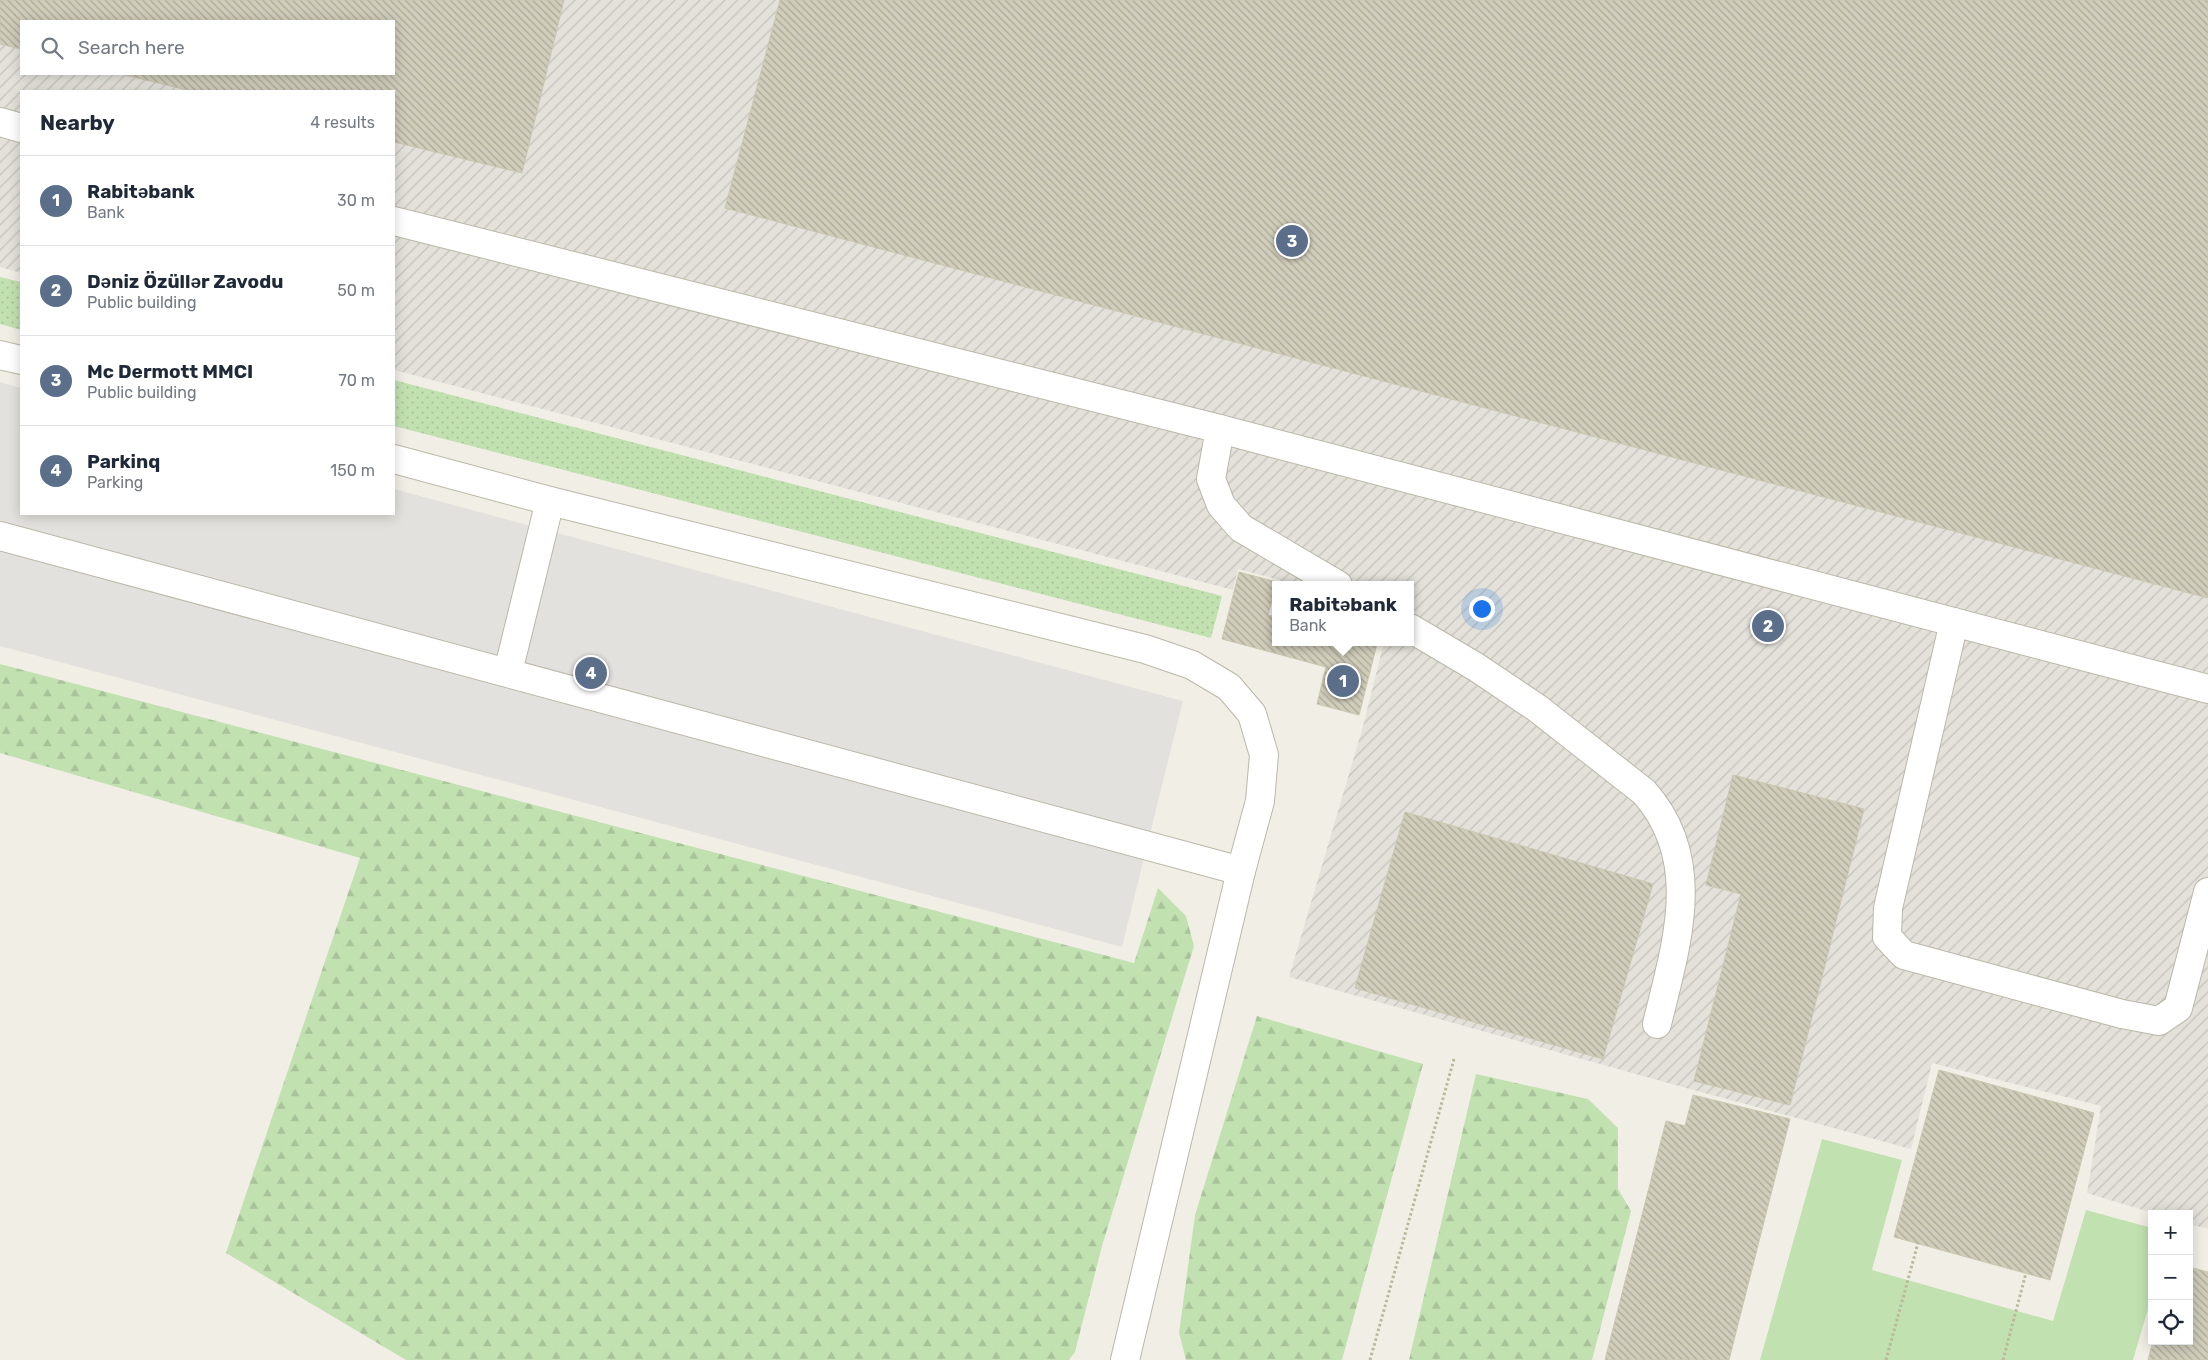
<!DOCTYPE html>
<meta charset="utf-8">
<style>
body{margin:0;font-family:Rubik,sans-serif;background:#f6f6f7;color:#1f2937}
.controls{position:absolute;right:15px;bottom:15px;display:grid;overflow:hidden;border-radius:0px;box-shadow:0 2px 12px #0003}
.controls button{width:45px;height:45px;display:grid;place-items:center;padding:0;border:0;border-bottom:1px solid #e0e1e3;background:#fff;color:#1f2937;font:25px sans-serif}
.you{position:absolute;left:1481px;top:608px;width:18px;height:18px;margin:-12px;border:4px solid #fff;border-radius:50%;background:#1a73e8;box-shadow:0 0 0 8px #1a73e833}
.badge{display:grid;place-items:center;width:32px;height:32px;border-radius:50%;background:#111827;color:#fff;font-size:16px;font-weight:700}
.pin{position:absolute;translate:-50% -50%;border:2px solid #fff;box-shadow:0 1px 5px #0006}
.popup{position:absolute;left:1272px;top:581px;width:142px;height:65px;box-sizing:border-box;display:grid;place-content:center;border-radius:0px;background:#fff;filter:drop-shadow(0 1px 4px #0005);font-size:16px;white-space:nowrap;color:#747a83}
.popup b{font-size:19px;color:#1f2937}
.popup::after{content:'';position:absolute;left:50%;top:100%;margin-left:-10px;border:10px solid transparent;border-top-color:#fff}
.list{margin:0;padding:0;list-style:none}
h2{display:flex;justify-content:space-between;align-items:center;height:65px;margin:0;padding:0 20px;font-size:21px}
h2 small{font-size:16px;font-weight:400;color:#747a83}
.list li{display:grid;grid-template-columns:32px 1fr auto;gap:15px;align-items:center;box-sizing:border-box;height:90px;padding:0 20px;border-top:1px solid #e0e1e3}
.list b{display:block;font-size:19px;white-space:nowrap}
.list p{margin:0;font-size:16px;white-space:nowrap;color:#747a83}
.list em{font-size:16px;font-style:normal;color:#747a83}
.icon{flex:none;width:28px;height:28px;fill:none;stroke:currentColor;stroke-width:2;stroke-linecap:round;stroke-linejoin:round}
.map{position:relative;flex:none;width:2208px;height:1360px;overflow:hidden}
.search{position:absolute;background:#fff;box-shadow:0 2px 12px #0003;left:20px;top:20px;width:375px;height:55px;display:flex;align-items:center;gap:12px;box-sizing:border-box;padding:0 18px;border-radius:0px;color:#747a83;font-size:19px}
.panel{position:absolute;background:#fff;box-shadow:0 2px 12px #0003;left:20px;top:90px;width:375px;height:425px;border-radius:0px}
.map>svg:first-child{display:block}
.industrial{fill:url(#industrial-furrows);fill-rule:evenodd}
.grass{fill:url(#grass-dots)}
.forest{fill:url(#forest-firs)}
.park{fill:#c2e1b1}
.parking{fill:#e2e1dd}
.building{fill:url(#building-back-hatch);stroke:#cbc6af}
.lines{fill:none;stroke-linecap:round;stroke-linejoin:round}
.minor-casing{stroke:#bbb8a8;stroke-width:30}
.path{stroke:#bbb79b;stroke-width:3;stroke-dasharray:2.5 2.5;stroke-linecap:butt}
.minor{stroke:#fff;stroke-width:28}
</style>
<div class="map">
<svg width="2208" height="1360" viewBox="0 0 2208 1360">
<defs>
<pattern id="industrial-furrows" width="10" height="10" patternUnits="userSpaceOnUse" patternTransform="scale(1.25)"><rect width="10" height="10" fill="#e3e1da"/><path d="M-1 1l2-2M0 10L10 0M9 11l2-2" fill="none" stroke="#c4c2bc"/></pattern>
<pattern id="grass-dots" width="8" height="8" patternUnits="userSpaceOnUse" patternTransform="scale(1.25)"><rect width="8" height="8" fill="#c2e1b1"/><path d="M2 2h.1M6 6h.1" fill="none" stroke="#a8c299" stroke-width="1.8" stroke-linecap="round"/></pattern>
<pattern id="forest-firs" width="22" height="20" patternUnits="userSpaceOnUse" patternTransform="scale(1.25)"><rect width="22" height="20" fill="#c2e1b1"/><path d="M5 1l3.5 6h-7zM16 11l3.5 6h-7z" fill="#a8c299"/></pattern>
<pattern id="building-back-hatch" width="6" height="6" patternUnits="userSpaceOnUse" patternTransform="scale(1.25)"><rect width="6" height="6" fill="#d1cdbb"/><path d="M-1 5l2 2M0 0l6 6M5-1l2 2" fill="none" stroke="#aba899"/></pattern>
</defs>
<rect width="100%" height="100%" fill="#f1efe5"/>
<path class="industrial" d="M0 0H2208V1229L2189 1224V1214H2156L2087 1193 2101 1106 1932 1063 1911 1149 1675 1085 1289 977 1362 730 1384 642H1410V585H1279L1280 580 1238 569 1233 590 394 370V91H21V273L0 267ZM21 21H394V74H21Z"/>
<g class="grass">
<path d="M0 277 21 282V330L0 324Z"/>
<path d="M394 380 1222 596 1211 638 394 426Z"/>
</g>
<g class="forest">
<path d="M0 664 1134 963 1158 888 1186 916 1194 946 1102 1246 1075 1352 1069 1360H406L226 1253 360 858 0 753Z"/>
<path d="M1257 1016 1423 1064 1342 1360H1186L1179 1333 1195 1215Z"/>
<path d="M1476 1074 1588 1099 1618 1128V1189L1631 1211 1592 1360H1409Z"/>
</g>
<path class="park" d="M1822 1139 1902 1160 1872 1270 2053 1321 2086 1210 2152 1228V1295L2133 1360H1760Z"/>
<path class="parking" d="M0 382 21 388V514H394V489L1183 701 1122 947 0 646Z"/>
<g class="building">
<path d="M0 0H564L522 173 394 142V91H191L121 74H394V21H21V49L0 44Z"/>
<path d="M780 0H2208V598L725 208Z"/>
<path d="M1239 572 1277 582 1268 615 1276 617V642L1377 644 1359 715 1317 704 1326 667 1222 639Z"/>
<path d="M1733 775 1864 809 1790 1105 1694 1081 1741 894 1706 885Z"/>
<path d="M1405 812 1653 884 1603 1059 1355 988Z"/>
<path d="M1939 1070 2094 1113 2050 1280 1894 1237Z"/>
<path d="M1693 1095 1790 1119 1729 1360H1605L1666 1121 1685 1126Z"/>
<path d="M2189 1267 2208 1272V1360H2148L2153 1341H2189Z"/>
</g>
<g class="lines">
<defs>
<g id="minor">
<path d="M0 122 21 128"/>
<path d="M394 221 1220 429 2208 689"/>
<path d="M0 355 21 360"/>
<path d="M1220 429 1211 479 1221 505 1241 528 1338 585"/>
<path d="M394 459 550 501 1145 649 1192 665 1229 687 1252 714 1264 755 1260 801 1241 871 1125 1360"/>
<path d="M0 536 1241 871"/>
<path d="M1954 622 1888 908 1887 937 1904 955 2122 1014 2159 1021 2178 1008 2208 892"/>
<path d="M1410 628 1476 667 1537 708 1644 792C1705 860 1676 945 1657 1024"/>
<path d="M508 672 550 501"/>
</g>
</defs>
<use href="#minor" class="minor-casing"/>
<g class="path">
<path d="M1370 1360 1454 1059"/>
<path d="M1886 1360 1918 1243"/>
<path d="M2003 1360 2026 1273"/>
</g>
<use href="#minor" class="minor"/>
</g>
</svg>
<div class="controls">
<button>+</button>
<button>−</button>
<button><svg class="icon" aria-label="locate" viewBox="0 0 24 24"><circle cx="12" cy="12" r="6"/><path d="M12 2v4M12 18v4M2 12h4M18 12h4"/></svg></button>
</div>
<div class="you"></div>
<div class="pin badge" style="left:1343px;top:681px;background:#5c6f8a">1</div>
<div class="popup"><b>Rabitəbank</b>Bank</div>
<div class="pin badge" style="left:1768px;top:626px;background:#5c6f8a">2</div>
<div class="pin badge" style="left:1292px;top:241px;background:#5c6f8a">3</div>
<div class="pin badge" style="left:591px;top:673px;background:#5c6f8a">4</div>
<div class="search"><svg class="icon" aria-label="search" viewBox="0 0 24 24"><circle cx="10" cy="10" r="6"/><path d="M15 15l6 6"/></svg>Search here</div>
<section class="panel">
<h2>Nearby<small>4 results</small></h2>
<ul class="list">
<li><span class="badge" style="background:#5c6f8a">1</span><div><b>Rabitəbank</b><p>Bank</p></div><em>30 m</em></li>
<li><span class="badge" style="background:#5c6f8a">2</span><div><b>Dəniz Özüllər Zavodu</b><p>Public building</p></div><em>50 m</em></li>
<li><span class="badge" style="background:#5c6f8a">3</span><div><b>Mc Dermott MMCI</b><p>Public building</p></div><em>70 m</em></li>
<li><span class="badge" style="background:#5c6f8a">4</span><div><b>Parkinq</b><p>Parking</p></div><em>150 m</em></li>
</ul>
</section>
</div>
